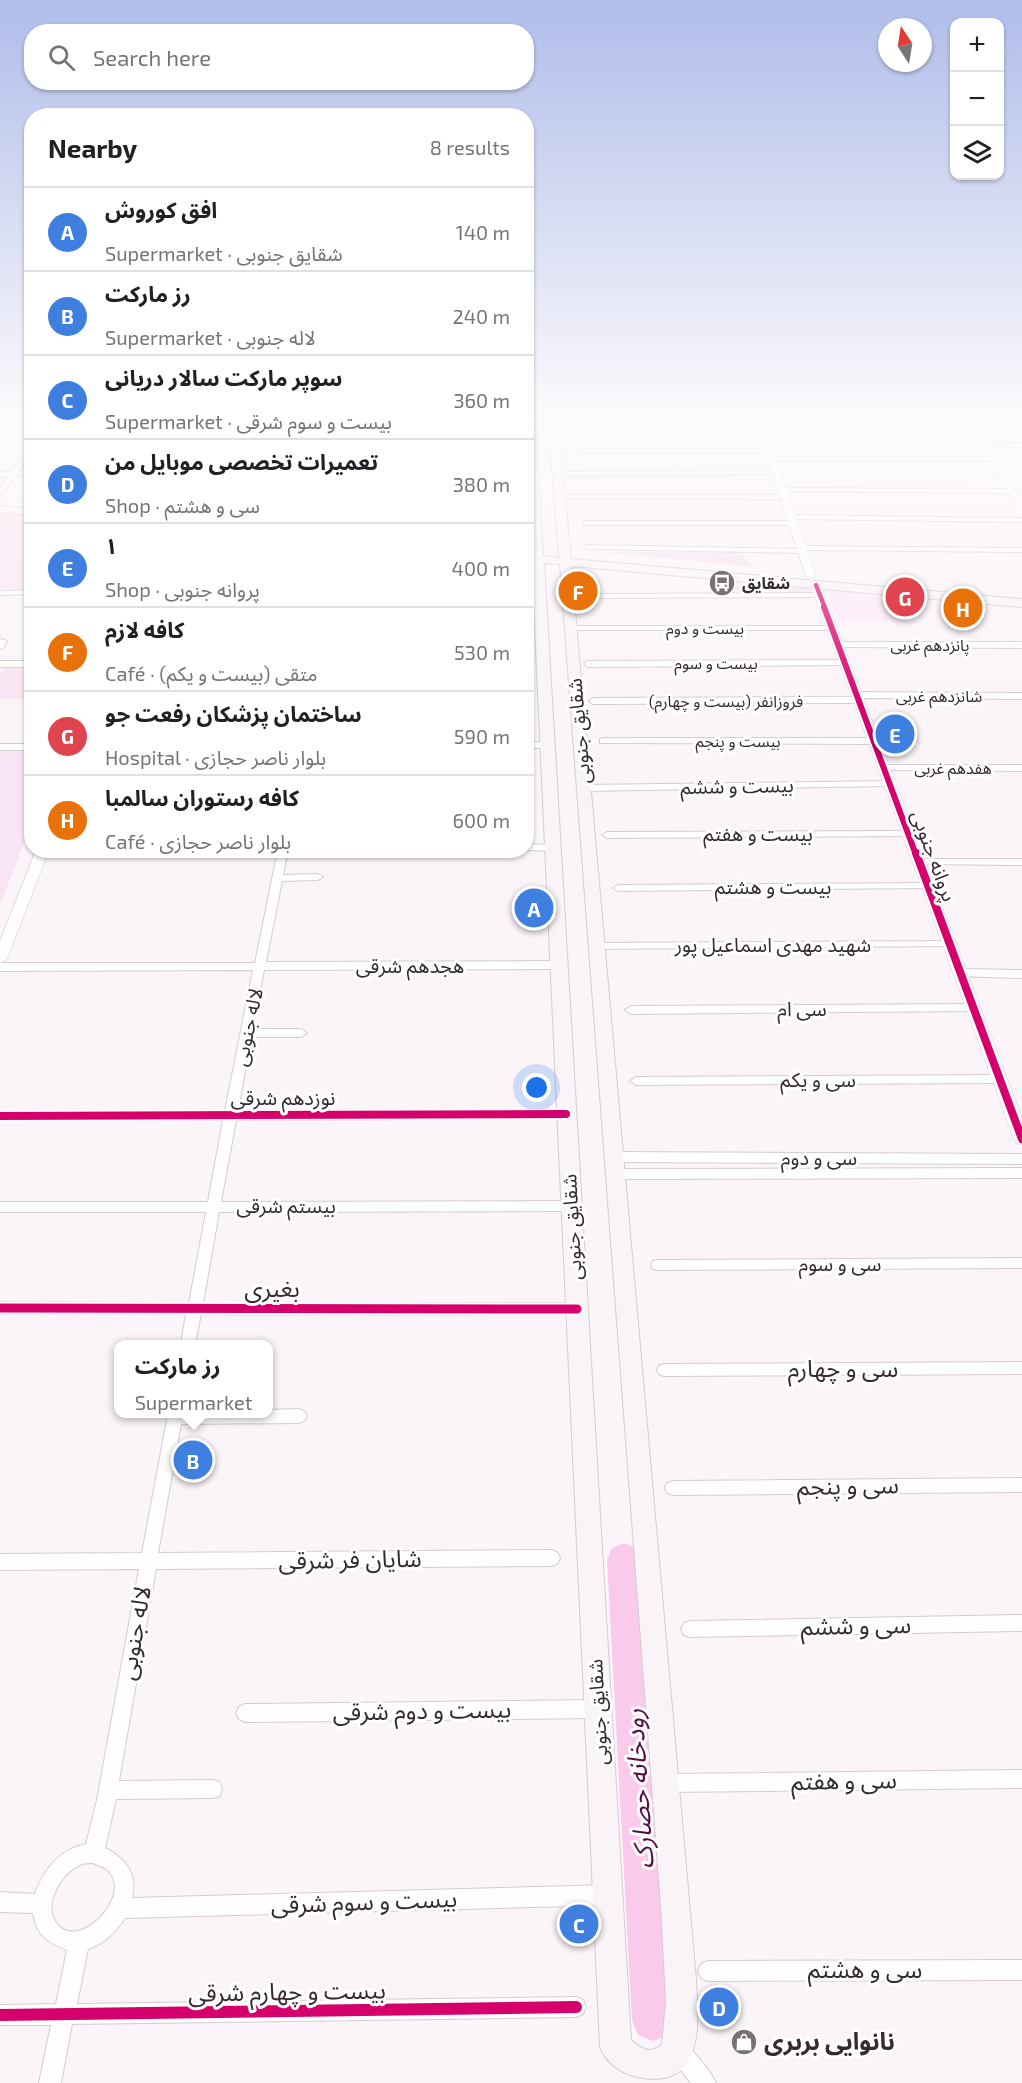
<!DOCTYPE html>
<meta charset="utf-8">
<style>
body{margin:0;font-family:"Exo 2","Noto Sans Arabic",sans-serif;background:#f2f2f2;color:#202124}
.controls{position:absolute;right:18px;top:18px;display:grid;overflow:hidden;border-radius:12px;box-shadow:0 2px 4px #0004}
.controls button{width:54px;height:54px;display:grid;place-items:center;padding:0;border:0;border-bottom:2px solid #e0e0e0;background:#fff;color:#202124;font:30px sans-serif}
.compass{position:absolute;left:878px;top:18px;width:54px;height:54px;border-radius:50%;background:#fff;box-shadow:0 2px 4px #0004;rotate:348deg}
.you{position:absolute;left:537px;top:1088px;width:21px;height:21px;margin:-15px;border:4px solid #fff;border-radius:50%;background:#1a73e8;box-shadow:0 0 0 9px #1a73e833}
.badge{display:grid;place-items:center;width:39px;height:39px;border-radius:50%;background:#0f766e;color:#fff;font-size:20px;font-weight:700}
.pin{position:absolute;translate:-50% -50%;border:3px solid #fff;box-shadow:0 2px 6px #0006}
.popup{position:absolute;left:114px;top:1340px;width:159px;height:78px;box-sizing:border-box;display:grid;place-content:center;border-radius:12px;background:#fff;filter:drop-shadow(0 2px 4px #0005);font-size:20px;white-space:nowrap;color:#757577}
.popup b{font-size:22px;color:#202124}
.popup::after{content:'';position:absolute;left:50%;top:100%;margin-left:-12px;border:12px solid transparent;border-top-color:#fff}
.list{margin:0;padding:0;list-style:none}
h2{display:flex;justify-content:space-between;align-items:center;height:78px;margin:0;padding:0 24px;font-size:26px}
h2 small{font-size:20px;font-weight:400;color:#757577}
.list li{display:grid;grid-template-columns:39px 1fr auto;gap:18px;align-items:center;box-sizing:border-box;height:84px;padding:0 24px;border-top:2px solid #e0e0e0}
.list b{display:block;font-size:22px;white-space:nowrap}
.list p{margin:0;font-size:20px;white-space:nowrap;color:#757577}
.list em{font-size:20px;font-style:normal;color:#757577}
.icon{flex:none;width:33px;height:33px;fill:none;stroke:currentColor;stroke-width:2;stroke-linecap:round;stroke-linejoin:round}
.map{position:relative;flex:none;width:1022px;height:2083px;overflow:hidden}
.search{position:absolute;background:#fff;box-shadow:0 2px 4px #0004;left:24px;top:24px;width:510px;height:66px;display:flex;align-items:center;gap:15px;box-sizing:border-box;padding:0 21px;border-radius:24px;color:#757577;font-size:22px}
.panel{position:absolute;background:#fff;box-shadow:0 2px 4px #0004;left:24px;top:108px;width:510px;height:750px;border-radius:24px}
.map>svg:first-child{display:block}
.built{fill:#fdecf8}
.green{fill:#f8e4f2}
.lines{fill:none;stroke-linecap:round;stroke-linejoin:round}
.river{fill:#facaed;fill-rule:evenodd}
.minor-casing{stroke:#d3ccd1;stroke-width:2}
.tertiary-casing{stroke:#d3ccd1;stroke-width:1}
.secondary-casing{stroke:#d3ccd1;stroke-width:2}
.minor{fill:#fefefe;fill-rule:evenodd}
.tertiary{fill:#fefefe;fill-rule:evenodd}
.secondary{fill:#f9f4f8;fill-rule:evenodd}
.cycleway-far4-casing{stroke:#fff;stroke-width:7}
.cycleway-far3-casing{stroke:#fff;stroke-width:9}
.cycleway-far2-casing{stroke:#fff;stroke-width:11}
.cycleway-far1-casing{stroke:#fff;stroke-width:13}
.cycleway-casing{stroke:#fff;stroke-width:16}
.cycleway-far4{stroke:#d6006c;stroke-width:4.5}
.cycleway-far3{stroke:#d6006c;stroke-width:6}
.cycleway-far2{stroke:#d6006c;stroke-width:8}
.cycleway-far1{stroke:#d6006c;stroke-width:9}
.cycleway{stroke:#d6006c;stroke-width:12}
.labels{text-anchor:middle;stroke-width:6;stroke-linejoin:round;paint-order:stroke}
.far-poi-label{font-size:16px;font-weight:bold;fill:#342a31;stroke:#fff;text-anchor:start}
.far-street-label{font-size:16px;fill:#342a31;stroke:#fff}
.street-label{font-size:20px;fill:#342a31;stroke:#fff}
.near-street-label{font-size:24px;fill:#342a31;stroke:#fff}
.near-poi-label{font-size:24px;font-weight:bold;fill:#342a31;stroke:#fff;text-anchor:start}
.near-water-label{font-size:26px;font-style:italic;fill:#550c48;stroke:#fff}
</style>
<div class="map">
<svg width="1022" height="2083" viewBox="0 0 1022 2083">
<rect width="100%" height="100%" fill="#fbf5f9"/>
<path class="built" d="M835 591 897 598 906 621H837L827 593Z"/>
<g class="green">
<path d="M0 512 31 515V589L0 588Z"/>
<path d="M599 552H739L754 567Z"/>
<path d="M723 578 810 585 812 594H723Z"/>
<path d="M6 666H31V699H0V676Z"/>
<path d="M0 751H31V825L0 905Z"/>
</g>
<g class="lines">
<path class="river" d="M624 1543 636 1548 641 1559 674 2020 668 2035 653 2041 638 2035 632 2020 607 1559 612 1548Z"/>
<defs>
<g id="minor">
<path d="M554 428 976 430 979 432 976 434 552 431V429Z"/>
<rect x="0" y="438" width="32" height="4"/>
<path d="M32 443V451L18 472H32V476H15L2 495 0 496V489L8 476H0V472H11Z"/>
<path d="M984 443H1022V447L982 446V444Z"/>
<path d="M580 449H769L772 451 769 453 578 452V450Z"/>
<path d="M772 457H992L995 459 992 461 770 460V458Z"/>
<path d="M777 471 780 473 779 474 557 476 554 474 557 472Z"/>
<path d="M782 488 1012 489 1016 491 1012 493 780 491 778 490Z"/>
<path d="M559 495H785L789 497 785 499 557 498V496Z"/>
<path d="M788 515 1022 518V522L791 519 787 517Z"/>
<path d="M583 521H793L797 523 793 525H583Z"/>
<path d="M585 545 799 549 802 546 1022 548V552L806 550 803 553 588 549 584 547Z"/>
<path d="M32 590V594L0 595V591Z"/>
<path d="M819 593H822V597L582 598 578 596 582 594Z"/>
<path d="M576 626H831L835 628 831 630H576Z"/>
<path d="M0 639 7 641 3 648 0 649Z"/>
<path d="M838 642H1022V648L835 647V643Z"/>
<path d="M845 660 848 661V665L588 667 584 664 588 661Z"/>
<rect x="0" y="661" width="32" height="6"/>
<path d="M857 692 1022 693V699L860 698 863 700 859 703 593 704 589 701 593 698 856 697 853 695Z"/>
<path d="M603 738H874L879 741 874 744 600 743V739Z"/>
<path d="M526 742H547L552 745 547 748H526Z"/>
<rect x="0" y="744" width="32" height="6"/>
<path d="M884 765H1022V771L881 770V766Z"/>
<path d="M890 781 893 782V786L583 791 578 788 583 785Z"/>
<path d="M908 831 912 832V836L607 838 602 835 607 832Z"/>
<path d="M526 844 552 845 557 848 552 851 526 850Z"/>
<path d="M278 850H288L283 875 318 874 323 877 318 880 282 881 266 962 558 961 564 965 558 969 264 970 253 1029H301L307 1033 301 1037H251L238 1111 566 1110 570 1111 572 1114 570 1117 566 1118 236 1120 221 1202 571 1201 576 1202 578 1206 576 1210 571 1211 219 1212 203 1303H577L582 1305 584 1309 582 1313 577 1315 201 1314 195 1344H181L186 1314H0V1302L189 1303 206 1212H0V1202H208L223 1120H0V1112L225 1111 253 970 0 971V963H255Z"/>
<path d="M919 859H1022V865L915 864 914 862Z"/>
<path d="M928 883 933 886 932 888 618 891 613 888 618 885Z"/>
<path d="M950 941 956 944 954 946 597 949 591 946 597 943Z"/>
<path d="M960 969 1022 970V978L956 976 954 973 956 970Z"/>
<path d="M973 1004 979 1008 977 1011 631 1014 625 1010 631 1006Z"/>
<path d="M1000 1075 1006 1079 1000 1083 636 1085 630 1081 636 1077Z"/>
<path d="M615 1152 1022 1154V1164L615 1162 610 1160 608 1157 610 1154Z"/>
<path d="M1022 1168V1178L616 1179 611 1177 609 1174 611 1171 616 1169Z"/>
<path d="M1022 1258V1268L658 1270 653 1269 651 1265 653 1261 658 1260Z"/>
<path d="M1022 1362V1374L664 1376 659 1374 657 1370 659 1366 664 1364Z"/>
<path d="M299 1409 304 1411 307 1416 304 1421 299 1423 181 1424 158 1553 552 1550 558 1553 560 1558 558 1563 552 1566 156 1569 119 1781 213 1780 220 1782 222 1789 220 1796 213 1798 116 1799 105 1848C125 1858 138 1873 132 1898L608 1885 615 1888 618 1895 615 1902 608 1905 125 1918C116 1932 104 1944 88 1949L77 2004 576 1997 583 2000 586 2007 583 2014 576 2017 72 2024 61 2083H39L51 2025H0V2005L56 2004 67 1950C47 1942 37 1936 33 1913L0 1912V1892L35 1894C44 1869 59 1850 86 1844L97 1800 139 1569 0 1570V1554L142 1553 168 1414H268V1410ZM93 1863C97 1865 102 1866 106 1869 138 1893 74 1959 54 1919 45 1901 63 1872 80 1865 84 1863 89 1863 93 1863Z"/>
<path d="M1022 1478V1492L673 1495 667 1493 665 1488 667 1483 673 1481Z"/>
<path d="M1022 1615V1631L690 1637 684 1635 681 1629 684 1623 690 1621Z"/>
<path d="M598 1700 604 1703 607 1709 604 1715 598 1718 245 1722 239 1719 236 1713 239 1707 245 1704Z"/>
<path d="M1022 1770V1788L666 1792 659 1790 657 1783 659 1776 666 1774Z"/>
<path d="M1022 1960V1980L708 1981 701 1978 698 1971 701 1964 708 1961Z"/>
<path d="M677 2039C690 2045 710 2070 716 2083H691L670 2057 666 2050 670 2043Z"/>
</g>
<g id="tertiary">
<path d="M753 415H761L816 576 814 578 806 576Z"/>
<path d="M962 415H970L1022 500V510L1018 507Z"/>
<path d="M813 583 821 585 1022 1118V1145L1016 1143 1014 1139 811 585Z"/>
<path d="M36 850H49L7 959 0 963V941Z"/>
</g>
<g id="secondary">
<path d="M526 415H535L543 556 559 558 548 415H557L571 559 1022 599V607L571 566 696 1979C697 2007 702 2043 685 2066 681 2072 675 2074 669 2077 642 2083 611 2074 600 2047L532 562 526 561V555H532ZM544 563 560 564 661 1906 666 2001 662 2044C652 2055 641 2049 631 2040Z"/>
<path d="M0 506 32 509V515L0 512Z"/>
</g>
</defs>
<use href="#minor" class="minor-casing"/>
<use href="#tertiary" class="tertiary-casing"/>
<use href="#secondary" class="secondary-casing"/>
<use href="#minor" class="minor"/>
<use href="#tertiary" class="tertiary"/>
<use href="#secondary" class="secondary"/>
<defs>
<path id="cycleway-far4" d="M816 585 825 608"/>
<path id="cycleway-far3" d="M824 607 916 855"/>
<g id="cycleway-far2">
<path d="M916 853 1022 1139"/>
<path d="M0 1116 566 1114"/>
</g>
<path id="cycleway-far1" d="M0 1308 577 1309"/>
<path id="cycleway" d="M0 2015 576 2007"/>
</defs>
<use href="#cycleway-far4" class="cycleway-far4-casing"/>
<use href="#cycleway-far3" class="cycleway-far3-casing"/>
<use href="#cycleway-far2" class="cycleway-far2-casing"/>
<use href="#cycleway-far1" class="cycleway-far1-casing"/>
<use href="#cycleway" class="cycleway-casing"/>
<use href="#cycleway-far4" class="cycleway-far4"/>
<use href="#cycleway-far3" class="cycleway-far3"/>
<use href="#cycleway-far2" class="cycleway-far2"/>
<use href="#cycleway-far1" class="cycleway-far1"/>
<use href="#cycleway" class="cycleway"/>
</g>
<linearGradient id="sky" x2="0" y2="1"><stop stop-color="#afbdea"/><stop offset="0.59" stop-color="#fdfafc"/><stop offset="1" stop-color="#fdfafc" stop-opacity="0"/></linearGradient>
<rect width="1022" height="706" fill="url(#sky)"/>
<defs>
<symbol id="bus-disc" viewBox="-11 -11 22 22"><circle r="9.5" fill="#7a7177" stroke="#fff"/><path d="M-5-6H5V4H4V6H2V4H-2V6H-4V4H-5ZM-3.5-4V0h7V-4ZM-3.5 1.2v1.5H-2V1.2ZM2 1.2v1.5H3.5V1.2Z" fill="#fff"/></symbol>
<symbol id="shop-disc" viewBox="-11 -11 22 22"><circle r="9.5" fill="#7a7177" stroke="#fff"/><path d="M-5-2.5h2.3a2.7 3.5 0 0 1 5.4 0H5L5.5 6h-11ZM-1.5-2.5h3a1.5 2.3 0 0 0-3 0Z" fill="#fff"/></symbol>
</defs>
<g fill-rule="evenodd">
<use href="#bus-disc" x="707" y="568" width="30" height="30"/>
<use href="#shop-disc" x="729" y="2027" width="30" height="30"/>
</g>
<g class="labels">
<g class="far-poi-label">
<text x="742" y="589">شقایق</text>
</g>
<g class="far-street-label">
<text x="705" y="634">بیست و دوم</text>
<text x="930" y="651">پانزدهم غربی</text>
<text x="716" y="669">بیست و سوم</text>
<text x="939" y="702">شانزدهم غربی</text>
<text x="726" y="707">فروزانفر (بیست و چهارم)</text>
<text x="738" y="747">بیست و پنجم</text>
<text x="953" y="774">هفدهم غربی</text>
</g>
<g class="street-label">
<text transform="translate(579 731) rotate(-95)" y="7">شقایق جنوبی</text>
<text transform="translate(737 786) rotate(-1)" y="7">بیست و ششم</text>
<text x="758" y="841">بیست و هفتم</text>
<text transform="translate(934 856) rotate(70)" y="7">پروانه جنوبی</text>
<text x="773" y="894">بیست و هشتم</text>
<text x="773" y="952">شهید مهدی اسماعیل پور</text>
<text x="410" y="973">هجدهم شرقی</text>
<text x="802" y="1016">سی ام</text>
<text transform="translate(248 1027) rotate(-78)" y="7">لاله جنوبی</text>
<text x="818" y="1087">سی و یکم</text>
<text x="283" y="1105">نوزدهم شرقی</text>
<text x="819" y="1165">سی و دوم</text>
<text x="286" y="1213">بیستم شرقی</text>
<text transform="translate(572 1227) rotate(-93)" y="7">شقایق جنوبی</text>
<text x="840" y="1271">سی و سوم</text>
<text transform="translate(598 1712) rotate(-93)" y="7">شقایق جنوبی</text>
</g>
<g class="near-street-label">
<text x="272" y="1297">بغیری</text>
<text x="843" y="1377">سی و چهارم</text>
<text transform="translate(848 1486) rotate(-1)" y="8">سی و پنجم</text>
<text transform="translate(350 1560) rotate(-1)" y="8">شایان فر شرقی</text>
<text transform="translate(856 1626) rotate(-1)" y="8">سی و ششم</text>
<text transform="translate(135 1633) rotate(-80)" y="8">لاله جنوبی</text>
<text transform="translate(422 1711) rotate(-1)" y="8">بیست و دوم شرقی</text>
<text transform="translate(844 1781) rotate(-1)" y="8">سی و هفتم</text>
<text transform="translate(364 1902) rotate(-2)" y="8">بیست و سوم شرقی</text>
<text x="865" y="1978">سی و هشتم</text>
<text transform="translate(287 1992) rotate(-1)" y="8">بیست و چهارم شرقی</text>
</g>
<g class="near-poi-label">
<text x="764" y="2050">نانوایی بربری</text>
</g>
<g class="near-water-label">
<text transform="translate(639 1789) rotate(-94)" y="9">رودخانه حصارک</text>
</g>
</g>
</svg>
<div class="controls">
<button>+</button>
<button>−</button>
<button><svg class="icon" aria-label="layers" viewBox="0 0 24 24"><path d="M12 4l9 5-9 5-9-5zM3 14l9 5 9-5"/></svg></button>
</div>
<svg class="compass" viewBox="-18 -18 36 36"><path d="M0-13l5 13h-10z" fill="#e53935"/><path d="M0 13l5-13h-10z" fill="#757577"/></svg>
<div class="you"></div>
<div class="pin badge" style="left:534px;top:908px;background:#3f7fe0">A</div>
<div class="pin badge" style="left:193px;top:1460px;background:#3f7fe0">B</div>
<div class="popup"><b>رز مارکت</b>Supermarket</div>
<div class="pin badge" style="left:579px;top:1924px;background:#3f7fe0">C</div>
<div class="pin badge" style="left:719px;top:2007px;background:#3f7fe0">D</div>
<div class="pin badge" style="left:895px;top:734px;background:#3f7fe0">E</div>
<div class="pin badge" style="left:578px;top:591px;background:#e8710a">F</div>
<div class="pin badge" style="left:905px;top:597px;background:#e0444e">G</div>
<div class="pin badge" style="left:963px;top:608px;background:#e8710a">H</div>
<div class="search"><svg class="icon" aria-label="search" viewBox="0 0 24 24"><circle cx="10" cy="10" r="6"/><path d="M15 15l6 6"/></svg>Search here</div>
<section class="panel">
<h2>Nearby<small>8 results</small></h2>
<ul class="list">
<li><span class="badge" style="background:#3f7fe0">A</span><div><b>افق کوروش</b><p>Supermarket · شقایق جنوبی</p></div><em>140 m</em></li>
<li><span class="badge" style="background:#3f7fe0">B</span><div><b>رز مارکت</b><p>Supermarket · لاله جنوبی</p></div><em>240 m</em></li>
<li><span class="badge" style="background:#3f7fe0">C</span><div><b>سوپر مارکت سالار دریانی</b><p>Supermarket · بیست و سوم شرقی</p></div><em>360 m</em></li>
<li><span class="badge" style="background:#3f7fe0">D</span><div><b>تعمیرات تخصصی موبایل من</b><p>Shop · سی و هشتم</p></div><em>380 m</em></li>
<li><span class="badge" style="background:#3f7fe0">E</span><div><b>۱</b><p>Shop · پروانه جنوبی</p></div><em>400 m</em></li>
<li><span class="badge" style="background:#e8710a">F</span><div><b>کافه لازم</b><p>Café · متقی (بیست و یکم)</p></div><em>530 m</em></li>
<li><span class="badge" style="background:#e0444e">G</span><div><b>ساختمان پزشكان رفعت جو</b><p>Hospital · بلوار ناصر حجازی</p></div><em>590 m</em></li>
<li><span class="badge" style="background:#e8710a">H</span><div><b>کافه رستوران سالمبا</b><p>Café · بلوار ناصر حجازی</p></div><em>600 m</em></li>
</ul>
</section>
</div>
